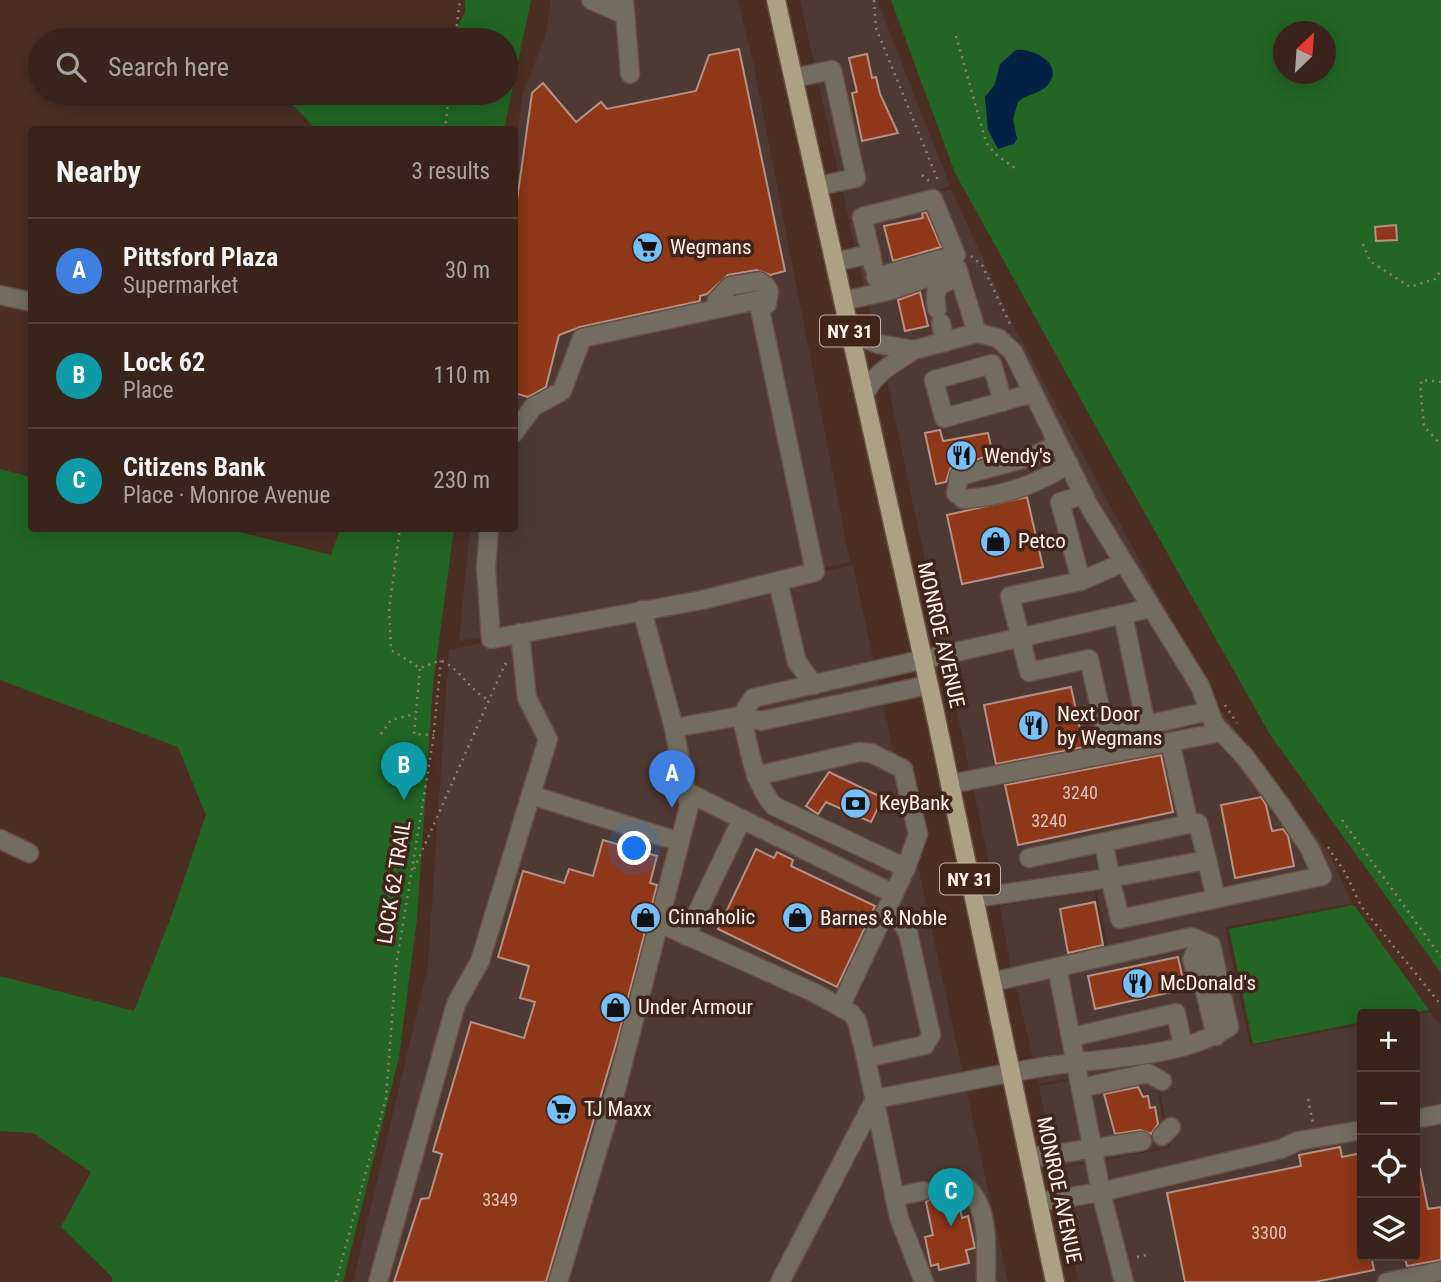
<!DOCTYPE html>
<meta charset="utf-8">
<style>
body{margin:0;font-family:"Roboto Condensed",sans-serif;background:#402b23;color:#f1f3f6}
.controls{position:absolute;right:21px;bottom:21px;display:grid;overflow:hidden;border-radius:7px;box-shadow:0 4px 18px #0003}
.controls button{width:63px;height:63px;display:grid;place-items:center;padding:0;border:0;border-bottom:2px solid #534039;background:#39231a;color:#f1f3f6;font:35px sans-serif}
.compass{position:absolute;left:1273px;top:21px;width:63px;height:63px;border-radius:50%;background:#39231a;box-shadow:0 4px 18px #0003;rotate:25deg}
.you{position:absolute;left:635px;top:849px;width:24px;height:24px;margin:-18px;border:5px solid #fff;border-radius:50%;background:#1a73e8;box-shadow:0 0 0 10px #1a73e833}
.badge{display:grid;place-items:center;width:46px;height:46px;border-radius:50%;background:#77bff7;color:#fff;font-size:23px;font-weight:700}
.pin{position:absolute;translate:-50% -58px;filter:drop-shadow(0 2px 4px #0008)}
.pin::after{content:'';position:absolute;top:37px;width:24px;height:21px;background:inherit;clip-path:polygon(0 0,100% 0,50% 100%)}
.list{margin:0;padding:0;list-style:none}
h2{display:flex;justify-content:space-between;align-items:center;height:91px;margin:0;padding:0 28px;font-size:30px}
h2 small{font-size:23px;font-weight:400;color:#aba4a2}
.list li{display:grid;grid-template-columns:46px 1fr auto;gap:21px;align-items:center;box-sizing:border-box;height:105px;padding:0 28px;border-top:2px solid #534039}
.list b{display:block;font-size:26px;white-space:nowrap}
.list p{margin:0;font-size:23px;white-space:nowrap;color:#aba4a2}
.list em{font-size:23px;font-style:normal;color:#aba4a2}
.icon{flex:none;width:38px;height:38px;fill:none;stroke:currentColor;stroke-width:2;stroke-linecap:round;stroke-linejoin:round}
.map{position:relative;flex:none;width:1441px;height:1282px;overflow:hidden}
.search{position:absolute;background:#39231a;box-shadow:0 4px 18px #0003;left:28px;top:28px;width:490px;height:77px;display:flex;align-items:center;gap:18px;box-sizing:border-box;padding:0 24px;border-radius:38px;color:#aba4a2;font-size:26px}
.panel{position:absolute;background:#39231a;box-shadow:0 4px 18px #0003;left:28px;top:126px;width:490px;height:406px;border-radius:7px}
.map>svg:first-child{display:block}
.commercial{fill:#4e3a33}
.green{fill:#226525;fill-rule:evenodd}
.water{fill:#012245}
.building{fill:#8f3719;stroke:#b69185;stroke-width:2}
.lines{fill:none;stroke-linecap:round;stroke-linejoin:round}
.minor-casing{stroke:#684e43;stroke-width:21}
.major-casing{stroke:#684e43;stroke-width:21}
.path{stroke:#927b72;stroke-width:2.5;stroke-dasharray:2 5;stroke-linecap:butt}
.minor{stroke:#736d5f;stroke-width:18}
.major{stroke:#ada085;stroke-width:18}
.labels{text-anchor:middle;stroke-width:7;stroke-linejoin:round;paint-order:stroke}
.number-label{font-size:18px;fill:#e2c3b8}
.shield{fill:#412519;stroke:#c5b4ad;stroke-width:2}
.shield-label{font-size:19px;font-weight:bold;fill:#fef2ed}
.poi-label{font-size:21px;fill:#fef2ed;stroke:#412519;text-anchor:start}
.street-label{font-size:21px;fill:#fef2ed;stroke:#412519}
</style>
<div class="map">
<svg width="1441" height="1282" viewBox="0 0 1441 1282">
<rect width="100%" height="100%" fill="#4c2f23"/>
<g class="commercial">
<path d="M551 0H738L753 62 850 562 566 624 459 641 470 529 514 528 515 157 522 96 545 37Z"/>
<path d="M800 0H877L950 186 849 220Z"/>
<path d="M951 189 1015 329 917 356 886 378 849 223Z"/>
<path d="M1016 330 1218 707 1329 853 1352 903 1225 927 1250 1046 1362 1025V1256H1415V1015L1430 1012 1441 1026V1282H1078L1055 1169 1170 1148 1155 1063 1039 1084 1012 970 1109 952 1095 887 998 905 887 381 919 359Z"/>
<path d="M853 565 1008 1282H353L428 966 449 650Z"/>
<path d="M1094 890 1106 950 1011 968 1000 906Z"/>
<path d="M1153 1066 1168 1147 1055 1168 1039 1086Z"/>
</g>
<g class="green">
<path d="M465 0H531L504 129H316L281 93H506V40H451L465 12Z"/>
<path d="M891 0H1441V973L1269 733 1095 425 955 173ZM1284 32H1326V74H1284Z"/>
<path d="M0 469 31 477 32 528 228 529 331 555 340 529H454L433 685 417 919 399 1057 343 1282H112V1277L61 1227 91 1172 33 1133 0 1131V976L134 1011 171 917 206 815 178 747 0 680Z"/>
<path d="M1354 905 1429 1010 1404 1014H1362V1022L1253 1044 1229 929Z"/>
</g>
<path class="water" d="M1016 50C1034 48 1066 65 1047 86 1039 94 1026 94 1018 102L1013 119 1017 139 1014 144 998 149 988 130 985 97 995 84 1000 64Z"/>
<g class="building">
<path d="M739 49 785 271 770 275 757 270 728 275 707 294 700 296V301L580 327 559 335 546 387 528 397 514 393V222L532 93 543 83 576 122 601 102 607 109 696 91 709 55Z"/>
<path d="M867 54 872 78 876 77 880 94 898 133 862 141 852 93 857 92 849 58Z"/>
<path d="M926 212 941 247 893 261 884 226 923 218 922 213Z"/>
<path d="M1396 225 1397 240 1376 241 1375 227Z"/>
<path d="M920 292 928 326 905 331 898 300Z"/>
<path d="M940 430 943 441 988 433 993 455 955 465 950 469 946 482 936 484 925 433Z"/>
<path d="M1027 497 1043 567 962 584 947 515Z"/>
<path d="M1071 687 1084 747 996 764 984 705Z"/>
<path d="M1161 755 1173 812 1018 845 1005 785Z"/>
<path d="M829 772 883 798 871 822 826 802 818 814 806 806Z"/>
<path d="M1261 797 1266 805 1272 831 1283 829 1288 836 1294 866 1235 878 1221 805Z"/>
<path d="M603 840 657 856 650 883 657 885 618 1037 546 1282H394L421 1199 429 1198 442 1154 433 1151 471 1022 524 1038 535 1002 520 998 529 966 498 957 523 871 564 883 569 869 593 876Z"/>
<path d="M756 849 774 858 777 852 793 860 791 866 875 906 837 987 718 929Z"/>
<path d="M1095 902 1103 945 1068 953 1060 909Z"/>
<path d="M1178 957 1185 989 1095 1009 1088 976Z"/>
<path d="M1138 1087 1143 1097 1148 1096 1150 1108 1155 1107 1158 1124 1151 1134 1141 1130 1115 1134 1104 1094Z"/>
<path d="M1340 1147 1342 1157 1362 1153V1256H1371L1374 1270 1315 1282H1185L1167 1193 1301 1166 1299 1155Z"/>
<path d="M1420 1169 1428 1209 1441 1207V1260L1407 1266 1404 1256H1415V1170Z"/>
<path d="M934 1189 942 1197 957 1195 962 1218 968 1216 975 1248 966 1250 969 1263 939 1270 938 1264 931 1266 925 1237 933 1235 926 1202 934 1195Z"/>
</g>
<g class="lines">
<defs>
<g id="minor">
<path d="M591 0 625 15"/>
<path d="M624 0 630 74"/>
<path d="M794 78 832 70 856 178 818 186"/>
<path d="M871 254 862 217 933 199 956 255 876 277"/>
<path d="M835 262 871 254 873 266"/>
<path d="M0 295 32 302"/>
<path d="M843 301 888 291 957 268 977 333 914 350"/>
<path d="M718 308 717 300 730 286 759 281 765 285 769 291 767 304 760 309"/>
<path d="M937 309C932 287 940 283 960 277"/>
<path d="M941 323 945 342"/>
<path d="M851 334 878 344 914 350C893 364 876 371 864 395"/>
<path d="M1003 402 992 364 934 380 944 418 1033 393"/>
<path d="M1058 444 1031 457 959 476 956 493 963 499C1002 497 1036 485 1069 464"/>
<path d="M1084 495 1060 502 1081 581 1010 596 1029 672 1089 659 1106 734 1209 711"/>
<path d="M489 528 486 568 491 639 702 600 815 572 758 300 582 338 562 391 533 407 514 433"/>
<path d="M1081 581 1122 563"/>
<path d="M778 582 797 662 814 685"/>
<path d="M1123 615 1146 725"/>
<path d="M741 716C750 747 752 781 774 806L906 868 918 834 903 769 871 753 860 752 756 776"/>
<path d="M741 716 753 698 1151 608"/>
<path d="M674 728 741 716 761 721 928 685"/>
<path d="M1170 742 1222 732"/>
<path d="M950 784 1170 742 1189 824"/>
<path d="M687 792 894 894"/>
<path d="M531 795 680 842"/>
<path d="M0 839 29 853"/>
<path d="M1029 858 1189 824 1198 823 1207 860 1110 878 1104 842"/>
<path d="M1207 860 1216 899"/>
<path d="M974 898 1110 878 1120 919 1322 876 1310 849 1282 807 1245 757 1214 724 1200 686 1089 506 1013 352 998 338 977 333"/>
<path d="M659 923 815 993 851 1013 857 1021 866 1058 899 1218 924 1282"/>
<path d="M686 936 742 819"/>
<path d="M1196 951 1192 959 1199 983"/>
<path d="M1205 962 1209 980 1204 987 1216 1036"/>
<path d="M1057 967 1101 1192 1124 1282"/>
<path d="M841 1005 906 868"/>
<path d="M1072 1037 1176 1013 1183 1046"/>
<path d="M866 1058 925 1045 931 1035 908 933 899 919 887 910"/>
<path d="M1081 1088 1148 1073 1162 1081"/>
<path d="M875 1099C929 1089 983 1077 1037 1068 1096 1057 1178 1060 1229 1027L1211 945 1191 937 992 982"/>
<path d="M1415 1119 1441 1114"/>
<path d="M1162 1136 1171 1127"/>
<path d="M1029 1158 1142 1141"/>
<path d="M945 1186 961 1183C991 1202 986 1250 986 1282"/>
<path d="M894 1197 923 1191"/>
<path d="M1038 1202 1101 1192 1281 1149 1298 1141 1362 1130"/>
<path d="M378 1282 456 1004 480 961 548 739 527 698 520 633"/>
<path d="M558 1282 617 1086 689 806 674 728 642 610"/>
<path d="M780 1282 875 1099"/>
<path d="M1387 1282 1441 1271"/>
</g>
<path id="major" d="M776 0 934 708 1055 1282"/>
</defs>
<use href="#minor" class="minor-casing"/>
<use href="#major" class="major-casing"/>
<g class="path">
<path d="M874 0 876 28 939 183"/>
<path d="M956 36 986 142 995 154 1015 168"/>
<path d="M455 40 460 0"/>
<path d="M445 130 449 93"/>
<path d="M922 175 933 184"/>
<path d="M1363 244 1370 261 1410 287 1435 279 1441 270"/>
<path d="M971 256 982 265 1012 328"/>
<path d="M1441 382 1422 380 1420 385 1424 426 1441 445"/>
<path d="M442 661C463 671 467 689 489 700"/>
<path d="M420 669 414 734 434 735"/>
<path d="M1225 705 1237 723"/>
<path d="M381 734 391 720 415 714"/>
<path d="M1342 820 1441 957"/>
<path d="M1328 847 1346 874 1361 906 1441 1005"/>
<path d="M414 869 505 664H509"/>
<path d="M1308 1099 1313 1123"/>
<path d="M1137 1257 1150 1254"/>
<path d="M336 1282 386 1098 396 966 433 741 441 660 420 668 391 650 389 610 400 528"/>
</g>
<use href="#minor" class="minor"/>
<use href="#major" class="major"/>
</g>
<defs>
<symbol id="supermarket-disc" viewBox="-11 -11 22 22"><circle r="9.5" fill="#77bff7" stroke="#412519"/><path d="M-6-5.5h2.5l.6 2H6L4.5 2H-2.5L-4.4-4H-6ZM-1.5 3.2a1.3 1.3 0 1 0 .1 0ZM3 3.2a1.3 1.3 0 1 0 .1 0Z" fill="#111"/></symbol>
<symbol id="restaurant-disc" viewBox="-11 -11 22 22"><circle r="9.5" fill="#77bff7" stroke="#412519"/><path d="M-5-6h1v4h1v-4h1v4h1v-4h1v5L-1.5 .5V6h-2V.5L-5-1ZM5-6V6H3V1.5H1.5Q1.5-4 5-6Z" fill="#111"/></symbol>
<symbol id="shop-disc" viewBox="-11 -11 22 22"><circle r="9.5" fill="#77bff7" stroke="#412519"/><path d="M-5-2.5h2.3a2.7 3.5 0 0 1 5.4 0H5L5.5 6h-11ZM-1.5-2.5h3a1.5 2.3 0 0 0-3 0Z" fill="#111"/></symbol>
<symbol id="bank-disc" viewBox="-11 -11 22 22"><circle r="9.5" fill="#77bff7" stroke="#412519"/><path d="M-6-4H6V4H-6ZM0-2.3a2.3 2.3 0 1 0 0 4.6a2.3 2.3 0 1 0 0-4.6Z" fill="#111"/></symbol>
</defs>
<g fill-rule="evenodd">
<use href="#supermarket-disc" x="630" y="230" width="35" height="35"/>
<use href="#restaurant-disc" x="944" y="438" width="35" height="35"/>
<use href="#shop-disc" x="978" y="524" width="35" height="35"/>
<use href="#restaurant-disc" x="1016" y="708" width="35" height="35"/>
<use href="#bank-disc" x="838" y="786" width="35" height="35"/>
<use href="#shop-disc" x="628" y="900" width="35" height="35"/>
<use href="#shop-disc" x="780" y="900" width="35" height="35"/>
<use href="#restaurant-disc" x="1120" y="966" width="35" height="35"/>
<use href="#shop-disc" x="598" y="990" width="35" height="35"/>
<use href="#supermarket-disc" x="544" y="1092" width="35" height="35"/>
</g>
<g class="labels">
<g class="number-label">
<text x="1080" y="799">3240</text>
<text x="1049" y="827">3240</text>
<text x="500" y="1206">3349</text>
<text x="1269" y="1239">3300</text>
</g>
<g class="shield">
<rect x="820" y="315.5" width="60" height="31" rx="5"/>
<rect x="940" y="863.5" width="60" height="31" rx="5"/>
</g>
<g class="shield-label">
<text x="850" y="338">NY 31</text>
<text x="970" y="886">NY 31</text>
</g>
<g class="poi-label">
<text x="670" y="254">Wegmans</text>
<text x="984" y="463">Wendy's</text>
<text x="1018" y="548">Petco</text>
<text x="1057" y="721">Next Door<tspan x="1057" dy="24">by Wegmans</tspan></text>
<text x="879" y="810">KeyBank</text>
<text x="668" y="924">Cinnaholic</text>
<text x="820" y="925">Barnes &amp; Noble</text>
<text x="1160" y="990">McDonald's</text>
<text x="638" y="1014">Under Armour</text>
<text x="584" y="1116">TJ Maxx</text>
</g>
<g class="street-label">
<text transform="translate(941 635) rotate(77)" y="7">MONROE AVENUE</text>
<text transform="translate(394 882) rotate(-81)" y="7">LOCK 62 TRAIL</text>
<text transform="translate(1059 1190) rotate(78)" y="7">MONROE AVENUE</text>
</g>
</g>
</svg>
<div class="controls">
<button>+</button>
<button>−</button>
<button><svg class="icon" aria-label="locate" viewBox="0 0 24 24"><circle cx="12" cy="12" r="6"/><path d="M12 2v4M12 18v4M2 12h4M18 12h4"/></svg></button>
<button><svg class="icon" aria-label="layers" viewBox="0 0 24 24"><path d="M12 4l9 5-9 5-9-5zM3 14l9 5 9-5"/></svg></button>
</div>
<svg class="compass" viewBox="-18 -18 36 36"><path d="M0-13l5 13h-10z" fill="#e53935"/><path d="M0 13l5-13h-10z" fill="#aba4a2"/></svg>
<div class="you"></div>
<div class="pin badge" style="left:672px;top:808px;background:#3f7fe0">A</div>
<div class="pin badge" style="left:404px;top:800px;background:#0f9aa8">B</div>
<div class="pin badge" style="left:951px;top:1226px;background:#0f9aa8">C</div>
<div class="search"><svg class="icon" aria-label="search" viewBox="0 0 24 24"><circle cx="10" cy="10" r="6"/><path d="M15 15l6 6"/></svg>Search here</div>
<section class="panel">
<h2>Nearby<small>3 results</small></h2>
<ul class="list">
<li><span class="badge" style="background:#3f7fe0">A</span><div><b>Pittsford Plaza</b><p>Supermarket</p></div><em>30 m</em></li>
<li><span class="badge" style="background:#0f9aa8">B</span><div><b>Lock 62</b><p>Place</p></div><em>110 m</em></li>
<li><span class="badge" style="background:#0f9aa8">C</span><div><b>Citizens Bank</b><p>Place · Monroe Avenue</p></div><em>230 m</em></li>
</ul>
</section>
</div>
